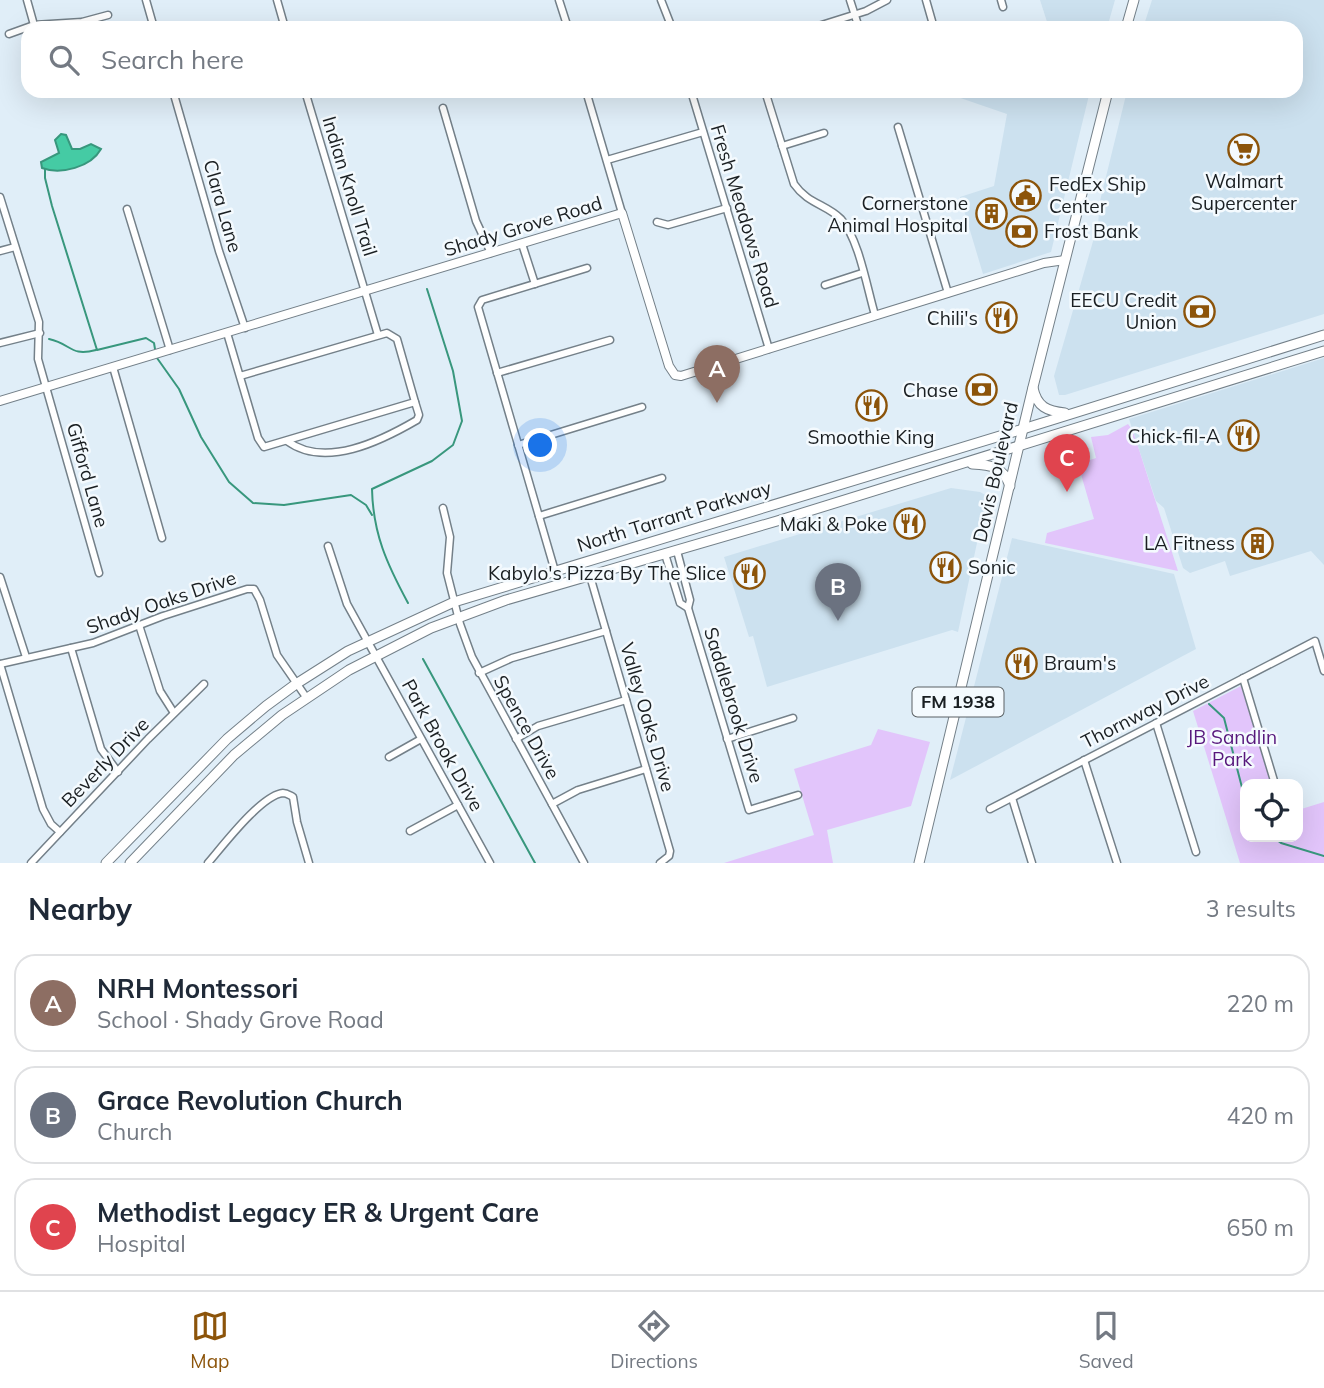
<!DOCTYPE html>
<meta charset="utf-8">
<style>
body{margin:0;font-family:Mulish,sans-serif;background:#f2f2f3;color:#1f2937}
.controls{position:absolute;right:21px;bottom:21px;display:grid;overflow:hidden;border-radius:14px;box-shadow:0 7px 28px #0002}
.controls button{width:63px;height:63px;display:grid;place-items:center;padding:0;border:0;border-bottom:2px solid #e0e1e3;background:#fff;color:#1f2937;font:35px sans-serif}
.you{position:absolute;left:541px;top:446px;width:24px;height:24px;margin:-18px;border:5px solid #fff;border-radius:50%;background:#1a73e8;box-shadow:0 0 0 10px #1a73e833}
.badge{display:grid;place-items:center;width:46px;height:46px;border-radius:50%;background:#8c540a;color:#fff;font-size:23px;font-weight:700}
.pin{position:absolute;translate:-50% -58px;filter:drop-shadow(0 2px 4px #0008)}
.pin::after{content:'';position:absolute;top:37px;width:24px;height:21px;background:inherit;clip-path:polygon(0 0,100% 0,50% 100%)}
.list{margin:0;padding:0;list-style:none}
h2{display:flex;justify-content:space-between;align-items:center;height:91px;margin:0;padding:0 28px;font-size:30px}
h2 small{font-size:23px;font-weight:400;color:#747a83}
.list li{display:grid;grid-template-columns:46px 1fr auto;gap:21px;align-items:center;box-sizing:border-box;height:98px;margin:0 14px 14px;padding:0 14px;border:2px solid #e0e1e3;border-radius:21px}
.list b{display:block;font-size:26px;white-space:nowrap}
.list p{margin:0;font-size:23px;white-space:nowrap;color:#747a83}
.list em{font-size:23px;font-style:normal;color:#747a83}
.icon{flex:none;width:38px;height:38px;fill:none;stroke:currentColor;stroke-width:2;stroke-linecap:round;stroke-linejoin:round}
.map{position:relative;flex:none;width:1324px;height:863px;overflow:hidden}
.search{position:absolute;background:#fff;box-shadow:0 7px 28px #0002;left:21px;right:21px;top:21px;height:77px;display:flex;align-items:center;gap:18px;box-sizing:border-box;padding:0 24px;border-radius:21px;color:#747a83;font-size:26px}
.sheet{height:427px;background:#fff}
nav{display:flex;justify-content:space-around;align-items:center;box-sizing:border-box;height:98px;border-top:2px solid #e0e1e3;background:#fff;font-size:19px;color:#747a83}
nav a{display:grid;justify-items:center;gap:4px}
nav .on{color:#8c540a}
.map>svg:first-child{display:block}
.built{fill:#cce1ef}
.green{fill:#e2c5fb}
.water{fill:#45cba4;stroke:#38977d;stroke-width:2}
.lines{fill:none;stroke-linecap:round;stroke-linejoin:round}
.stream{stroke:#38977d;stroke-width:2}
.street-casing{stroke:#748089;stroke-width:9}
.secondary-casing{stroke:#748089;stroke-width:10}
.primary-casing{stroke:#748089;stroke-width:11}
.street{stroke:#fff;stroke-width:6}
.secondary{stroke:#fff;stroke-width:8}
.primary{stroke:#fff;stroke-width:9}
.labels{text-anchor:middle;stroke-width:5;stroke-linejoin:round;paint-order:stroke}
.shield{fill:#f4fafe;stroke:#5b6164;stroke-width:2}
.shield-label{font-size:18px;font-weight:bold;fill:#1a1f22}
.poi-label{font-size:19px;fill:#1a1f22;stroke:#f4fafe;text-anchor:end}
.street-label{font-size:19px;fill:#1a1f22;stroke:#f4fafe}
.park-label{font-size:19px;fill:#57177c;stroke:#f4fafe}
</style>
<div class="map">
<svg width="1324" height="863" viewBox="0 0 1324 863">
<rect width="100%" height="100%" fill="#e0eef8"/>
<g class="built">
<path d="M1040 0H1115L1107 28H1049Z"/>
<path d="M1152 0H1324V314L1065 395H1059L1054 376 1098 224 1100 201 1127 91H1296V28H1143Z"/>
<path d="M940 91H1090L1051 252 983 274 960 197 994 186 1007 114Z"/>
<path d="M1324 358V565L1311 551 1230 576 1225 561 1190 573 1183 568 1164 508 1156 501 1129 419Z"/>
<path d="M951 488 980 492 987 496 958 632 952 630 767 687 753 636 749 637 724 557Z"/>
<path d="M1012 538 1174 574 1196 649 950 780Z"/>
</g>
<g class="green">
<path d="M1128 424 1133 431 1178 571 1045 543 1047 533 1094 519 1078 464 1096 458 1091 437 1108 435Z"/>
<path d="M1241 686 1271 784H1245V837H1298V810L1324 802V863H1240L1193 711Z"/>
<path d="M878 729 930 742 911 806 827 830 833 863H724L814 835 794 769 871 745Z"/>
</g>
<path class="water" d="M61 134 66 135 72 149H80L91 144 101 149C91 167 61 175 42 168L41 162 59 153 55 140Z"/>
<g class="lines">
<g class="stream">
<path d="M45 169V178L52 206 97 350 146 338 154 343 155 349"/>
<path d="M49 339C72 344 70 357 96 350"/>
<path d="M157 358 179 389 201 437 229 482 253 503 284 505 351 495 366 505 372 515"/>
<path d="M408 603C387 564 373 534 372 489L432 461 453 445 462 421 453 371 427 289"/>
<path d="M423 659 535 863"/>
<path d="M1209 704 1224 718 1245 799"/>
<path d="M1273 837 1281 843 1324 856"/>
</g>
<defs>
<g id="street">
<path d="M27 0 34 25"/>
<path d="M146 0 154 28"/>
<path d="M277 0 285 28"/>
<path d="M559 0 568 28"/>
<path d="M661 0 672 28"/>
<path d="M850 0 859 28"/>
<path d="M926 0 932 21"/>
<path d="M1001 0 1003 7"/>
<path d="M812 28 866 11 887 0"/>
<path d="M9 34 34 25 82 22 108 15"/>
<path d="M173 91 219 251 245 328"/>
<path d="M305 91 378 335"/>
<path d="M586 91 622 213"/>
<path d="M691 91 769 349"/>
<path d="M765 91 794 184C808 204 826 204 841 219 859 239 867 288 875 315"/>
<path d="M443 108 476 221 491 253"/>
<path d="M898 127 948 293"/>
<path d="M782 146 824 133"/>
<path d="M607 160 703 132"/>
<path d="M0 197 39 322 38 359 99 573"/>
<path d="M127 209 170 350"/>
<path d="M657 222 668 225 727 208"/>
<path d="M522 244 535 284"/>
<path d="M0 251 15 247"/>
<path d="M825 285 862 273"/>
<path d="M227 333 258 438 264 447 415 402 397 339 387 333 240 376"/>
<path d="M0 343 40 333"/>
<path d="M113 367 162 538"/>
<path d="M497 373 610 340"/>
<path d="M287 441C325 469 381 441 417 420L419 415 415 402"/>
<path d="M518 445 642 407"/>
<path d="M443 508 450 537 447 573 460 624 472 657 584 863"/>
<path d="M539 516 662 478"/>
<path d="M328 546 347 604 490 863"/>
<path d="M677 551 690 600 688 608 749 810 798 795"/>
<path d="M665 554 680 603 688 608"/>
<path d="M590 576 670 851 669 856 660 863"/>
<path d="M0 577 26 657"/>
<path d="M559 585 478 307 482 300 587 268"/>
<path d="M139 625 160 691 174 713"/>
<path d="M71 648 101 749 118 772"/>
<path d="M0 664 93 643 163 616 247 589H254L260 600 277 655 306 697"/>
<path d="M0 664 43 809 51 824 60 832"/>
<path d="M479 673 512 658 606 631"/>
<path d="M1243 678 1275 784"/>
<path d="M1156 723 1196 852"/>
<path d="M516 739 538 726 626 700"/>
<path d="M727 739 793 718"/>
<path d="M389 757 421 739"/>
<path d="M1084 760 1117 863"/>
<path d="M1012 798 1032 863"/>
<path d="M552 804 578 790 646 769"/>
<path d="M990 809 1315 641 1324 671"/>
<path d="M410 831 458 805"/>
<path d="M31 863 148 739 204 684"/>
<path d="M208 863C222 847 261 795 283 793 287 793 289 795 293 797L297 822 309 863"/>
</g>
<path id="secondary" d="M0 401 622 213 669 366 675 375 681 376 948 293 1044 263 1065 260"/>
<g id="primary">
<path d="M1126 28 1134 0"/>
<path d="M1033 388C1037 407 1047 411 1065 413"/>
<path d="M972 464C991 465 1003 466 1010 486"/>
<path d="M106 863 227 739 266 706 296 684 348 651 454 602 1023 429 1324 335"/>
<path d="M130 863 234 755 282 715 349 670 431 628 506 600 777 521 1324 351"/>
<path d="M919 863 1033 387 1108 91"/>
</g>
</defs>
<use href="#street" class="street-casing"/>
<use href="#secondary" class="secondary-casing"/>
<use href="#primary" class="primary-casing"/>
<use href="#street" class="street"/>
<use href="#secondary" class="secondary"/>
<use href="#primary" class="primary"/>
</g>
<defs>
<symbol id="supermarket-ring" viewBox="-11 -11 22 22"><circle r="9.5" fill="#f4fafe" stroke="#8c540a" stroke-width="1.5"/><path d="M-6-5.5h2.5l.6 2H6L4.5 2H-2.5L-4.4-4H-6ZM-1.5 3.2a1.3 1.3 0 1 0 .1 0ZM3 3.2a1.3 1.3 0 1 0 .1 0Z" fill="#8c540a"/></symbol>
<symbol id="civic-ring" viewBox="-11 -11 22 22"><circle r="9.5" fill="#f4fafe" stroke="#8c540a" stroke-width="1.5"/><path d="M-.6-6.5H3V-4.5H.6V-3L4-1V1h2V6H-6V1h2V-1L-.6-3ZM-1.2 2.5V6h2.4V2.5Z" fill="#8c540a"/></symbol>
<symbol id="building-ring" viewBox="-11 -11 22 22"><circle r="9.5" fill="#f4fafe" stroke="#8c540a" stroke-width="1.5"/><path d="M-4-6H4V6H1V3H-1V6H-4ZM-2.5-4.3h1.7v1.8h-1.7ZM.8-4.3h1.7v1.8H.8ZM-2.5-1h1.7V.8h-1.7ZM.8-1h1.7V.8H.8Z" fill="#8c540a"/></symbol>
<symbol id="bank-ring" viewBox="-11 -11 22 22"><circle r="9.5" fill="#f4fafe" stroke="#8c540a" stroke-width="1.5"/><path d="M-6-4H6V4H-6ZM0-2.3a2.3 2.3 0 1 0 0 4.6a2.3 2.3 0 1 0 0-4.6Z" fill="#8c540a"/></symbol>
<symbol id="restaurant-ring" viewBox="-11 -11 22 22"><circle r="9.5" fill="#f4fafe" stroke="#8c540a" stroke-width="1.5"/><path d="M-5-6h1v4h1v-4h1v4h1v-4h1v5L-1.5 .5V6h-2V.5L-5-1ZM5-6V6H3V1.5H1.5Q1.5-4 5-6Z" fill="#8c540a"/></symbol>
</defs>
<g fill-rule="evenodd">
<use href="#supermarket-ring" x="1226" y="132" width="35" height="35"/>
<use href="#civic-ring" x="1008" y="178" width="35" height="35"/>
<use href="#building-ring" x="974" y="196" width="35" height="35"/>
<use href="#bank-ring" x="1004" y="214" width="35" height="35"/>
<use href="#bank-ring" x="1182" y="294" width="35" height="35"/>
<use href="#restaurant-ring" x="984" y="300" width="35" height="35"/>
<use href="#bank-ring" x="964" y="372" width="35" height="35"/>
<use href="#restaurant-ring" x="854" y="388" width="35" height="35"/>
<use href="#restaurant-ring" x="1226" y="418" width="35" height="35"/>
<use href="#restaurant-ring" x="892" y="506" width="35" height="35"/>
<use href="#building-ring" x="1240" y="526" width="35" height="35"/>
<use href="#restaurant-ring" x="928" y="550" width="35" height="35"/>
<use href="#restaurant-ring" x="732" y="556" width="35" height="35"/>
<use href="#restaurant-ring" x="1004" y="646" width="35" height="35"/>
</g>
<g class="labels">
<rect class="shield" x="912.5" y="687.5" width="91" height="29" rx="5"/>
<g class="shield-label">
<text x="958" y="708">FM 1938</text>
</g>
<g class="poi-label">
<text x="1244" y="188" text-anchor="middle">Walmart<tspan x="1244" dy="22">Supercenter</tspan></text>
<text x="1049" y="191" text-anchor="start">FedEx Ship<tspan x="1049" dy="22">Center</tspan></text>
<text x="968" y="210">Cornerstone<tspan x="968" dy="22">Animal Hospital</tspan></text>
<text x="1044" y="238" text-anchor="start">Frost Bank</text>
<text x="1177" y="307">EECU Credit<tspan x="1177" dy="22">Union</tspan></text>
<text x="978" y="325">Chili's</text>
<text x="958" y="397">Chase</text>
<text x="1220" y="443">Chick-fil-A</text>
<text x="871" y="444" text-anchor="middle">Smoothie King</text>
<text x="887" y="531">Maki &amp; Poke</text>
<text x="1235" y="550">LA Fitness</text>
<text x="968" y="574" text-anchor="start">Sonic</text>
<text x="726" y="580">Kabylo's Pizza By The Slice</text>
<text x="1044" y="670" text-anchor="start">Braum's</text>
</g>
<g class="street-label">
<text transform="translate(350 186) rotate(73)" y="7">Indian Knoll Trail</text>
<text transform="translate(223 206) rotate(74)" y="7">Clara Lane</text>
<text transform="translate(745 216) rotate(73)" y="7">Fresh Meadows Road</text>
<text transform="translate(523 226) rotate(-17)" y="7">Shady Grove Road</text>
<text transform="translate(995 472) rotate(-77)" y="7">Davis Boulevard</text>
<text transform="translate(88 475) rotate(74)" y="7">Gifford Lane</text>
<text transform="translate(674 516) rotate(-17)" y="7">North Tarrant Parkway</text>
<text transform="translate(161 602) rotate(-19)" y="7">Shady Oaks Drive</text>
<text transform="translate(734 705) rotate(73)" y="7">Saddlebrook Drive</text>
<text transform="translate(1145 711) rotate(-27)" y="7">Thornway Drive</text>
<text transform="translate(648 717) rotate(74)" y="7">Valley Oaks Drive</text>
<text transform="translate(527 727) rotate(61)" y="7">Spence Drive</text>
<text transform="translate(443 745) rotate(61)" y="7">Park Brook Drive</text>
<text transform="translate(105 762) rotate(-46)" y="7">Beverly Drive</text>
</g>
<g class="park-label">
<text x="1232" y="744">JB Sandlin<tspan x="1232" dy="22">Park</tspan></text>
</g>
</g>
</svg>
<div class="controls">
<button><svg class="icon" aria-label="locate" viewBox="0 0 24 24"><circle cx="12" cy="12" r="6"/><path d="M12 2v4M12 18v4M2 12h4M18 12h4"/></svg></button>
</div>
<div class="you"></div>
<div class="pin badge" style="left:717px;top:403px;background:#8d6e63">A</div>
<div class="pin badge" style="left:838px;top:621px;background:#6b7280">B</div>
<div class="pin badge" style="left:1067px;top:492px;background:#e0444e">C</div>
<div class="search"><svg class="icon" aria-label="search" viewBox="0 0 24 24"><circle cx="10" cy="10" r="6"/><path d="M15 15l6 6"/></svg>Search here</div>
</div>
<section class="sheet">
<h2>Nearby<small>3 results</small></h2>
<ul class="list">
<li><span class="badge" style="background:#8d6e63">A</span><div><b>NRH Montessori</b><p>School · Shady Grove Road</p></div><em>220 m</em></li>
<li><span class="badge" style="background:#6b7280">B</span><div><b>Grace Revolution Church</b><p>Church</p></div><em>420 m</em></li>
<li><span class="badge" style="background:#e0444e">C</span><div><b>Methodist Legacy ER &amp; Urgent Care</b><p>Hospital</p></div><em>650 m</em></li>
</ul>
</section>
<nav>
<a class="on"><svg class="icon" aria-label="map" viewBox="0 0 24 24"><path d="M3 6l6-2 6 2 6-2v14l-6 2-6-2-6 2zM9 4v14M15 6v14"/></svg>Map</a>
<a><svg class="icon" aria-label="directions" viewBox="0 0 24 24"><path d="M12 3l9 9-9 9-9-9zM9 14v-3h6M13 9l2 2-2 2"/></svg>Directions</a>
<a><svg class="icon" aria-label="saved" viewBox="0 0 24 24"><path d="M7 4h10v16l-5-4-5 4z"/></svg>Saved</a>
</nav>
